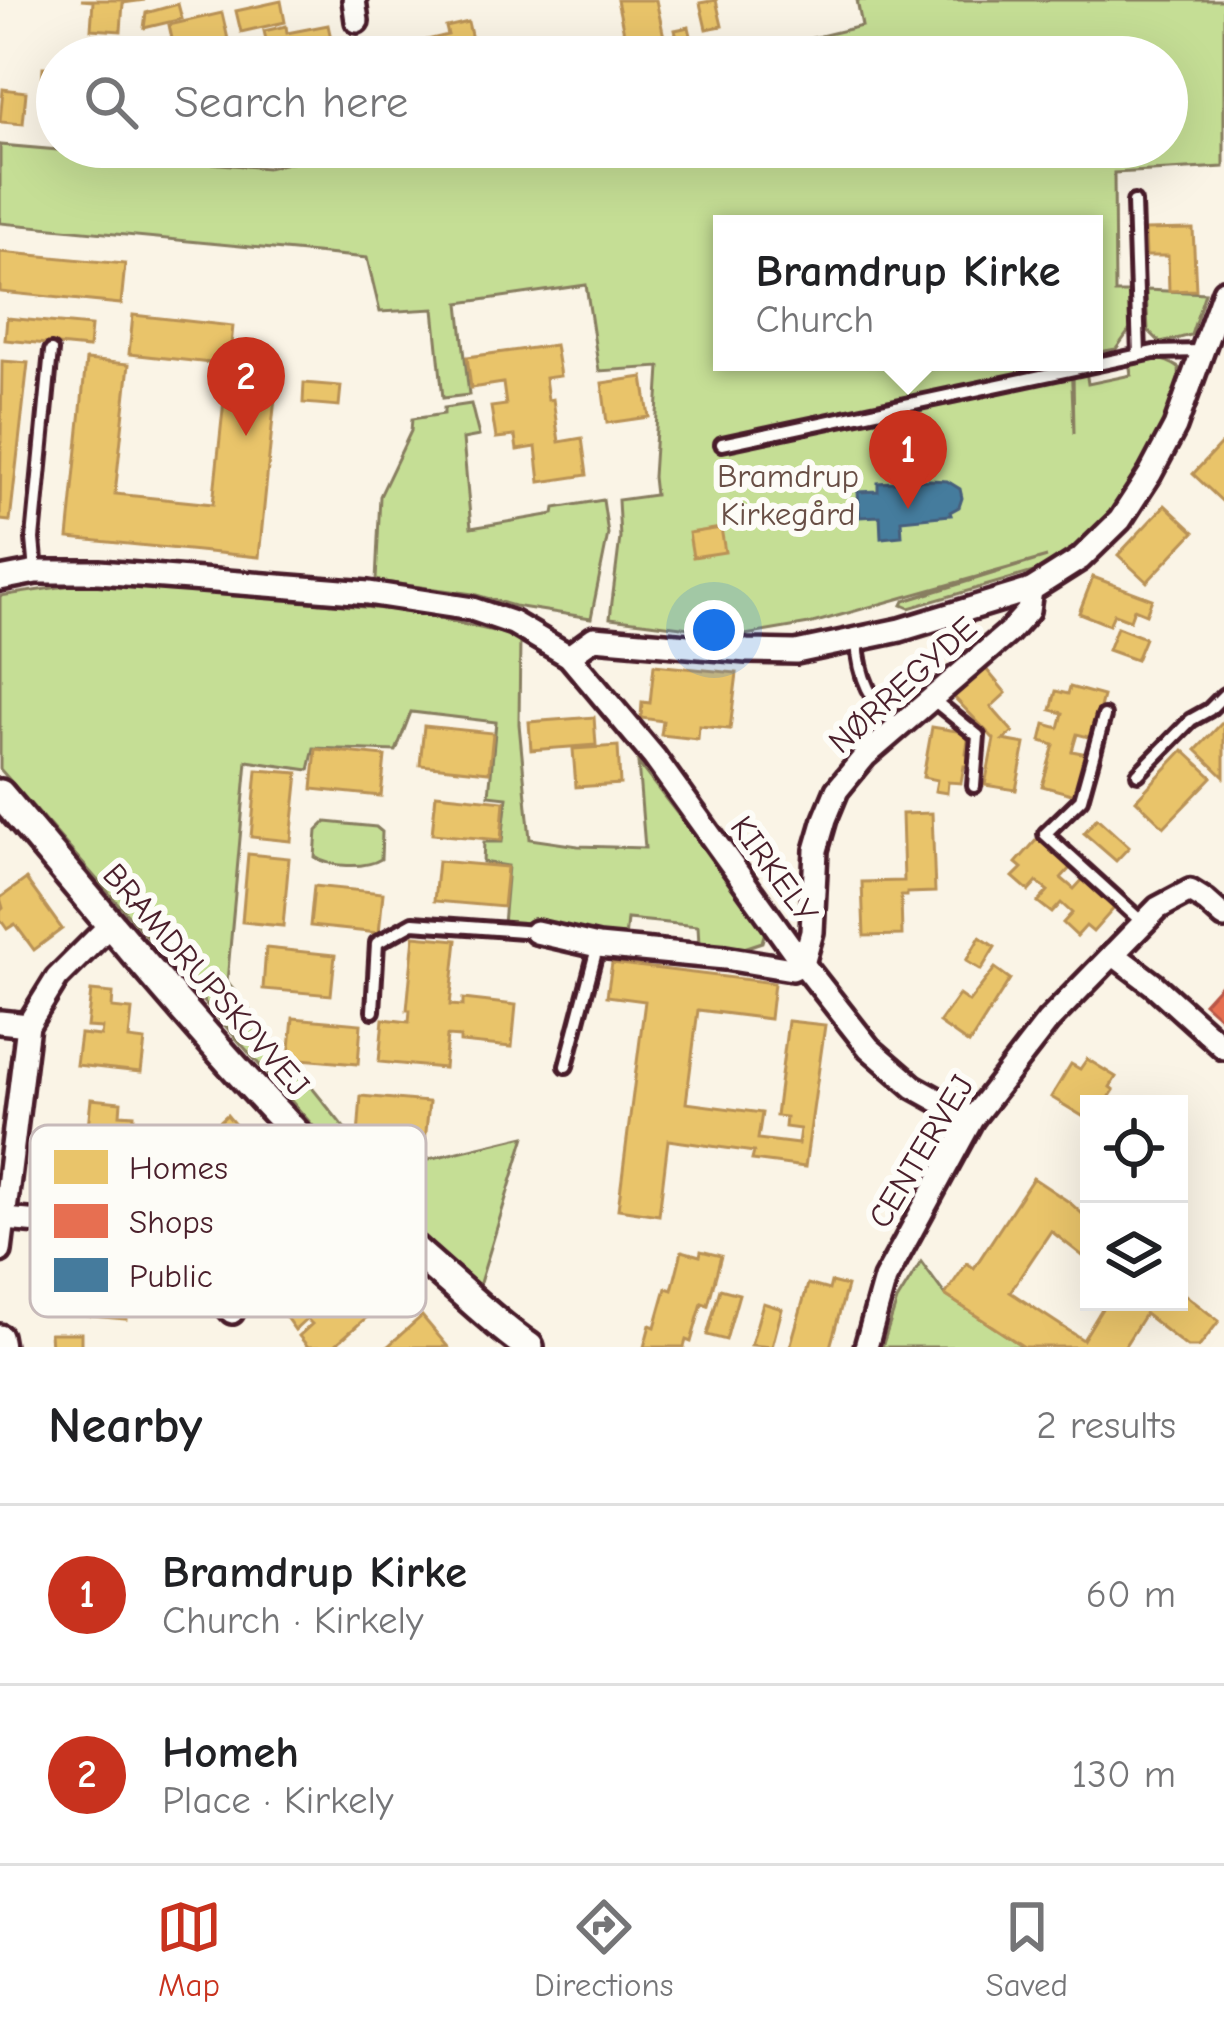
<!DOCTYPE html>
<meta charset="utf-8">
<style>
body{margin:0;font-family:"Comic Neue",sans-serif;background:#f2f2f2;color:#202124}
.controls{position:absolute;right:36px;bottom:36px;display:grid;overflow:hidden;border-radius:0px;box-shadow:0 12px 48px #0002}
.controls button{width:108px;height:108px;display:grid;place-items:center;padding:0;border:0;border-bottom:3px solid #e0e0e0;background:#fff;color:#202124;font:60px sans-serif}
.you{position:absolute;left:714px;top:630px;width:42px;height:42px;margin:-30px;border:9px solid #fff;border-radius:50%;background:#1a73e8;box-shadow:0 0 0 18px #1a73e833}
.badge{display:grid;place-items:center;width:78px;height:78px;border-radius:50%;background:#c8321e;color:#fff;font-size:39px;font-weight:700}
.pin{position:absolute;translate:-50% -99px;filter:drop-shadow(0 3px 6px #0008)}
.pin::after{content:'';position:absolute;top:63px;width:42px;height:36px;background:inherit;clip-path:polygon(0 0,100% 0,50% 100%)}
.popup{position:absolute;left:713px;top:215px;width:390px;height:156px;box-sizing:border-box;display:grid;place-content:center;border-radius:0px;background:#fff;filter:drop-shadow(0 3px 9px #0005);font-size:39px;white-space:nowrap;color:#757577}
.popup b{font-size:45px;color:#202124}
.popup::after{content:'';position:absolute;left:50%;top:100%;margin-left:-24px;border:24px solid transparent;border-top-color:#fff}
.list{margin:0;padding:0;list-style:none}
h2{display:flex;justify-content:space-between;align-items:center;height:156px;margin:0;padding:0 48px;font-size:51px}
h2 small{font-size:39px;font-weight:400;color:#757577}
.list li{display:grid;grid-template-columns:78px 1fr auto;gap:36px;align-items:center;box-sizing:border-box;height:180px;padding:0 48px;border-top:3px solid #e0e0e0}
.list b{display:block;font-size:45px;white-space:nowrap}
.list p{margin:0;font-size:39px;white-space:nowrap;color:#757577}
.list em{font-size:39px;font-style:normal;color:#757577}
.icon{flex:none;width:66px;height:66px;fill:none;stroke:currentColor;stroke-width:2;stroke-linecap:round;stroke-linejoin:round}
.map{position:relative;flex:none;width:1224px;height:1347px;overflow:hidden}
.search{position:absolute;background:#fff;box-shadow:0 12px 48px #0002;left:36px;right:36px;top:36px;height:132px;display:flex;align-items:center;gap:30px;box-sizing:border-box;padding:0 42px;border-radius:66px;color:#757577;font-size:45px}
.sheet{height:516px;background:#fff}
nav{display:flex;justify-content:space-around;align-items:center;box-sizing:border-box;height:168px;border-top:3px solid #e0e0e0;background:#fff;font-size:33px;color:#757577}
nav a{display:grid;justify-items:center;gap:6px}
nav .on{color:#c8321e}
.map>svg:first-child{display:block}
.green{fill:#c5de95;stroke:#887e60;stroke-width:3}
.homes{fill:#e9c46a;stroke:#b99257;stroke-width:3}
.shops{fill:#e76f51;stroke:#b85746;stroke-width:3}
.public{fill:#457b9d;stroke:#465f7b;stroke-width:3}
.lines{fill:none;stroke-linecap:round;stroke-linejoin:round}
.service-casing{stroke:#4a1f2b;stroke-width:20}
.minor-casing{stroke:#4a1f2b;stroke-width:30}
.tertiary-casing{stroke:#4a1f2b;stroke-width:36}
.service{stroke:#fdfcf7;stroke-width:10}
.minor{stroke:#fdfcf7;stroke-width:21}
.tertiary{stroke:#fdfcf7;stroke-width:27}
.labels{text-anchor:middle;stroke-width:12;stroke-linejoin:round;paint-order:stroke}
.park-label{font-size:33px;fill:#694f46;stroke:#fdfcf7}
.street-label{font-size:33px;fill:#4a1f2b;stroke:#fdfcf7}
.key{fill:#fdfcf7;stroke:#c7baba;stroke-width:3}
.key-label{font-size:33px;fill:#4a1f2b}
</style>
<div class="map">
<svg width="1224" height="1347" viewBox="0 0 1224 1347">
<rect width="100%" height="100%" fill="#faf4e6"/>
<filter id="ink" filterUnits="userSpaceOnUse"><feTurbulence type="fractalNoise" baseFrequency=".00833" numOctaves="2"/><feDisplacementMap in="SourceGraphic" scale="24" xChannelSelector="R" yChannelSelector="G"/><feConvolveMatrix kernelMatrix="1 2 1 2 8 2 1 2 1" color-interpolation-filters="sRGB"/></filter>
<g filter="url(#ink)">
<g class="green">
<path d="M857 0H1224V167L1114 173 1115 293H1129L1131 328 1116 349 1094 353V224H722V362H1071L1074 434 1073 372 1086 370 1088 384 1131 375 1129 360C1148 358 1163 357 1179 368 1184 432 1109 526 1061 564L909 608 902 605 904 601 1047 557 809 624 745 635 610 618 620 538 618 500 655 495 653 477 660 367 599 371 586 285 459 303 469 395 443 398 434 309 380 312 367 258 0 223V145L267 168 354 147H1167V57H734L862 26Z"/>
<path d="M1146 290 1205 293 1191 335 1161 343 1148 330Z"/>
<path d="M471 404 479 436 463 439 471 528 554 514 555 508 603 500 608 534 591 618 514 606 473 594 376 581 380 496 411 431 412 419 444 414V408Z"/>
<path d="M99 581 404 611 520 637 519 724 530 839 578 846 645 848 638 763 766 928 762 942 744 948 699 944 698 926 627 919 625 939 503 924 508 866 483 862 484 842H502L507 797 489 795 496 722 411 712 396 751 314 748 309 770 247 761 227 982 379 1171 525 1136 479 1286 386 1209 0 769V596Z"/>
<path d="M326 822 376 827 382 832 381 859C365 869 329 867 315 857L317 831Z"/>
<path d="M921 1262 945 1295 1024 1347H882L897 1301Z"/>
</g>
<g class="homes">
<path d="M81 0H145L123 3 121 31 91 29 93 1Z"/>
<path d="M617 0H656L667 51 629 57Z"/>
<path d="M716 0 722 26 706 29 700 3Z"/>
<path d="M281 1 285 22 241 32 236 11Z"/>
<path d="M178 4 182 19 144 28 146 13Z"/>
<path d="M222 13 232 57H199L198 52 176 57 169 25Z"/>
<path d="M468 22 476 57H413L410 44 448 35 446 27Z"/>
<path d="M328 25 335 57H270L264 31 286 26 287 33Z"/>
<path d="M689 27 696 57H668L667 53 680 50 675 30Z"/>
<path d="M43 67 57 68V102L41 101Z"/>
<path d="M3 89 26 92 23 124 0 122Z"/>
<path d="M1191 229H1193L1196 290 1169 291 1168 256H1146L1145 230Z"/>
<path d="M0 252 125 264 121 304 0 292Z"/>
<path d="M133 315 233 326 229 365 129 354Z"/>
<path d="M7 318 91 326 89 348 5 340Z"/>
<path d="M555 345 560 376 545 378 548 400 553 399 559 442 582 438 587 475 540 482 536 447 517 450 515 436 496 438 491 407 506 405 503 383 471 388 467 357Z"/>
<path d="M86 360 129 364 115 494 213 504 227 372 277 377 259 557 68 538Z"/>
<path d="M2 361 28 363 10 521 0 520Z"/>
<path d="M643 377 649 417 607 423 602 383Z"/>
<path d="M304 383 341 386 339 406 303 403Z"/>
<path d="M1220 445 1224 448V503L1193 474Z"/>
<path d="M1165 505 1194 532 1147 582 1118 555Z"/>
<path d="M721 528 725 552 693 557 689 533Z"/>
<path d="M1093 577 1152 599 1146 614 1134 609 1130 620 1114 614 1109 625 1079 613Z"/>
<path d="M1117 627 1145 638 1136 660 1108 650Z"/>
<path d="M654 665 737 673 730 729 699 726 698 739 661 735 663 721 641 718 642 702 650 703Z"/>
<path d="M986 669 1006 693 991 707 1013 732 1003 740 1025 744 1016 790 985 785 994 739 954 697Z"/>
<path d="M1070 687 1103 696 1092 738 1077 734 1072 751 1087 754 1075 795 1042 786 1054 745 1041 741 1045 724 1059 728 1063 713 1051 710 1056 691 1068 694Z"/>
<path d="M594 717 596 745 531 750 529 722Z"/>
<path d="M1224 721V777L1196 750Z"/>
<path d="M424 726 493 733 489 772 420 765Z"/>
<path d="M932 727 969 733 966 754 972 755 970 767 964 766 961 783 948 782 947 793 935 791 937 780 923 777Z"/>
<path d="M618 746 620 784 576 787 573 749Z"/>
<path d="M316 749 385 756 381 796 312 789Z"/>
<path d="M1183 750 1212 777 1164 827 1136 800Z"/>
<path d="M257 770 298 773 291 841 251 837Z"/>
<path d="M436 794 504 801 501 840 432 834Z"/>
<path d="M932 813 935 892 907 893V896H901L902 935 864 936 862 882 904 881 902 814Z"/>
<path d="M1097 818 1129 847 1116 861 1084 833Z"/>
<path d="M1039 837 1071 867 1061 878 1074 889 1084 878 1116 906 1093 932 1086 926 1077 936 1063 923 1072 913 1061 903 1052 913 1038 902 1048 891 1037 882 1029 891 1013 877 1022 868 1016 863Z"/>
<path d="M248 854 289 858 283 926 242 922Z"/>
<path d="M438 861 507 867 503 907 434 901Z"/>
<path d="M26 879 62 929 34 950 15 924 7 929 0 919V911L3 908 0 898Z"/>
<path d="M314 886 383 893 379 933 310 926Z"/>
<path d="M414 936 457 940 450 1005 463 1006V999L516 1005 512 1047 460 1042V1037L447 1036 444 1068 379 1062 383 1019 409 1022 410 1010H407Z"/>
<path d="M980 937 995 947 981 970 966 961Z"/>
<path d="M266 948 335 955 331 995 263 989Z"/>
<path d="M612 963 774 983 770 1019 698 1010 686 1103 762 1113 758 1139 798 1144 800 1129 785 1127 786 1117 776 1116 788 1021 825 1025 805 1167 752 1160 754 1152 668 1140 659 1215 618 1209 645 1001 607 996Z"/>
<path d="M995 968 1010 979 969 1044 939 1023 959 995 969 1002Z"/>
<path d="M91 991 113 993 112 1008 132 1010 129 1039 145 1041 141 1072 76 1065 80 1034 101 1036 102 1028 87 1027Z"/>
<path d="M293 1018 361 1024 358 1064 289 1058Z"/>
<path d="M1087 1059 1116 1077 1110 1087 1114 1090 1105 1104H1089V1120L1051 1097 1071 1064 1080 1069Z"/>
<path d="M361 1096 429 1102 425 1142 358 1136Z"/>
<path d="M91 1099 121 1102 120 1114 134 1115 133 1131 147 1132 141 1200 120 1198 122 1172 115 1171 114 1178 83 1175Z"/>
<path d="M227 1115 247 1139 245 1141 252 1149 243 1157 255 1170 238 1185 254 1203 272 1186 292 1208 303 1197 323 1220 267 1270 247 1248 260 1235 226 1195 223 1199 209 1183 220 1173 215 1167 193 1187 173 1164Z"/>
<path d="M1033 1178 1069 1202 1089 1220V1261L1051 1231 1010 1292 1083 1340 1106 1302H1179V1290L1219 1321 1199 1347H1187L1145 1314 1124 1347H1024L945 1295 967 1263 974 1268Z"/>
<path d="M63 1243 88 1245 86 1272 61 1270Z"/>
<path d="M682 1251 700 1256 701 1251 721 1256 708 1305 702 1303 691 1342 686 1340 684 1347H644L650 1325 655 1327 666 1288 672 1290Z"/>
<path d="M39 1272 129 1280 128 1292 144 1294 143 1314 126 1312V1319L35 1311Z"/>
<path d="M831 1282 847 1286 830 1347H790L808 1284 829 1290Z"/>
<path d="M302 1283 308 1289 314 1285 333 1306 354 1287 375 1310 333 1347H308L299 1336 312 1324 307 1319 295 1330 277 1305Z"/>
<path d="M720 1289 739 1294 726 1340 707 1335Z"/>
<path d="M763 1303 782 1309 772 1347 751 1345Z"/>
<path d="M422 1316 448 1347H387Z"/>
<path d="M50 1333H81V1347H51Z"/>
</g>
<path class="shops" d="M1224 981V1021L1204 1003Z"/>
<path class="public" d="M930 480 947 481 960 489 962 498 959 507 950 512 951 515 901 520 902 536 881 538 880 516 860 517 858 492 878 491V483Z"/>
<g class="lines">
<defs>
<g id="service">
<path d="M1134 202 1139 355"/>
<path d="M722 444 1154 352 1201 351"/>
<path d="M36 572 33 539 51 351"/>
<path d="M857 641C859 678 870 701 898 726"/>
<path d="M931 698 978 736 974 786"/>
<path d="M1104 716 1081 799 1045 834 1143 923"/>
<path d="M1138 774 1191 720 1209 710 1224 695"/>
<path d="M373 1011 377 943 413 923 536 932"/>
<path d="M566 1066 597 948"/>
</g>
<g id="minor">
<path d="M354 0 357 21"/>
<path d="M0 579 36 572H99L368 593 472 609 513 623 569 656 654 757 803 964 869 1048 914 1087 972 1119"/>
<path d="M569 656 594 638 747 651 796 652 900 630 1031 590 1080 559 1120 520 1150 474 1175 427 1224 291"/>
<path d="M536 932 598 946 725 958 792 969 803 964"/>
<path d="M1113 954 1154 985 1224 1048"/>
<path d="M803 964 812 932 816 850 825 819 837 790 865 756 1009 632 1028 611 1031 590"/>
<path d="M0 1022 28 1025"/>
<path d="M5 1219 143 1231 166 1239 232 1312"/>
<path d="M0 1251 28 1025 57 978 111 924"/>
<path d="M0 1336 2 1347"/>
<path d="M866 1347 885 1279 972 1119 1048 1021 1158 908 1190 891 1206 901 1224 917"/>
</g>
<path id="tertiary" d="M0 794C142 961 280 1133 445 1277 473 1301 498 1326 529 1347"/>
</defs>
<use href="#service" class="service-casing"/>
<use href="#minor" class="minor-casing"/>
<use href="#tertiary" class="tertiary-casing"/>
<use href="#service" class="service"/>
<use href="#minor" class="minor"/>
<use href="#tertiary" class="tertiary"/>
</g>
</g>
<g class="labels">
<g class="park-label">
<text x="788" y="487">Bramdrup<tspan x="788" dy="38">Kirkegård</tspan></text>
</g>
<g class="street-label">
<text transform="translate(902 684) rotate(-42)" y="12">NØRREGYDE</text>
<text transform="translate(775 869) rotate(54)" y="12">KIRKELY</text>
<text transform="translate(207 979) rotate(49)" y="12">BRAMDRUPSKOVVEJ</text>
<text transform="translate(920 1151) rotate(-59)" y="12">CENTERVEJ</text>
</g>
</g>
<rect x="30" y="1125" width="396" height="192" rx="18" class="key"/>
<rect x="54" y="1150" width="54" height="34" fill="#e9c46a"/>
<rect x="54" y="1204" width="54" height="34" fill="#e76f51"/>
<rect x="54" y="1258" width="54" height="34" fill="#457b9d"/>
<g class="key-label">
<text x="129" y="1179">Homes</text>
<text x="129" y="1233">Shops</text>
<text x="129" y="1287">Public</text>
</g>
</svg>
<div class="controls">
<button><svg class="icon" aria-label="locate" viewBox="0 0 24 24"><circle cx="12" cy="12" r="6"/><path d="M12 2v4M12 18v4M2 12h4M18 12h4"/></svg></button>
<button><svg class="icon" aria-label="layers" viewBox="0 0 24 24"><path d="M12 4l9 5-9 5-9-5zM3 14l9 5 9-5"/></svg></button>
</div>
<div class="you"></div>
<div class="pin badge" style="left:908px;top:509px">1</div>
<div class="popup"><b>Bramdrup Kirke</b>Church</div>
<div class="pin badge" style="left:246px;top:436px">2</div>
<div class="search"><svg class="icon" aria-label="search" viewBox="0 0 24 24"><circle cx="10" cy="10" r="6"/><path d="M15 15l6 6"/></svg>Search here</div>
</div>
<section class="sheet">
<h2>Nearby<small>2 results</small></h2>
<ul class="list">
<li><span class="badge">1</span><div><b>Bramdrup Kirke</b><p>Church · Kirkely</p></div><em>60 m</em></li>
<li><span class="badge">2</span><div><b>Homeh</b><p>Place · Kirkely</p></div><em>130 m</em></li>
</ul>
</section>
<nav>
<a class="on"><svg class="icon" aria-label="map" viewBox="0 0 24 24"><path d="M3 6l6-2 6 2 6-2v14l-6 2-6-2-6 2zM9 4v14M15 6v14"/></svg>Map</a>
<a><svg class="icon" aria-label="directions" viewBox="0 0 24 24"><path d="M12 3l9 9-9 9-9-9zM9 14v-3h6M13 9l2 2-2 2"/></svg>Directions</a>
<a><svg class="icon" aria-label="saved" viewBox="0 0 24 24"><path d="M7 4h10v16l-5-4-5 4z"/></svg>Saved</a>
</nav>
